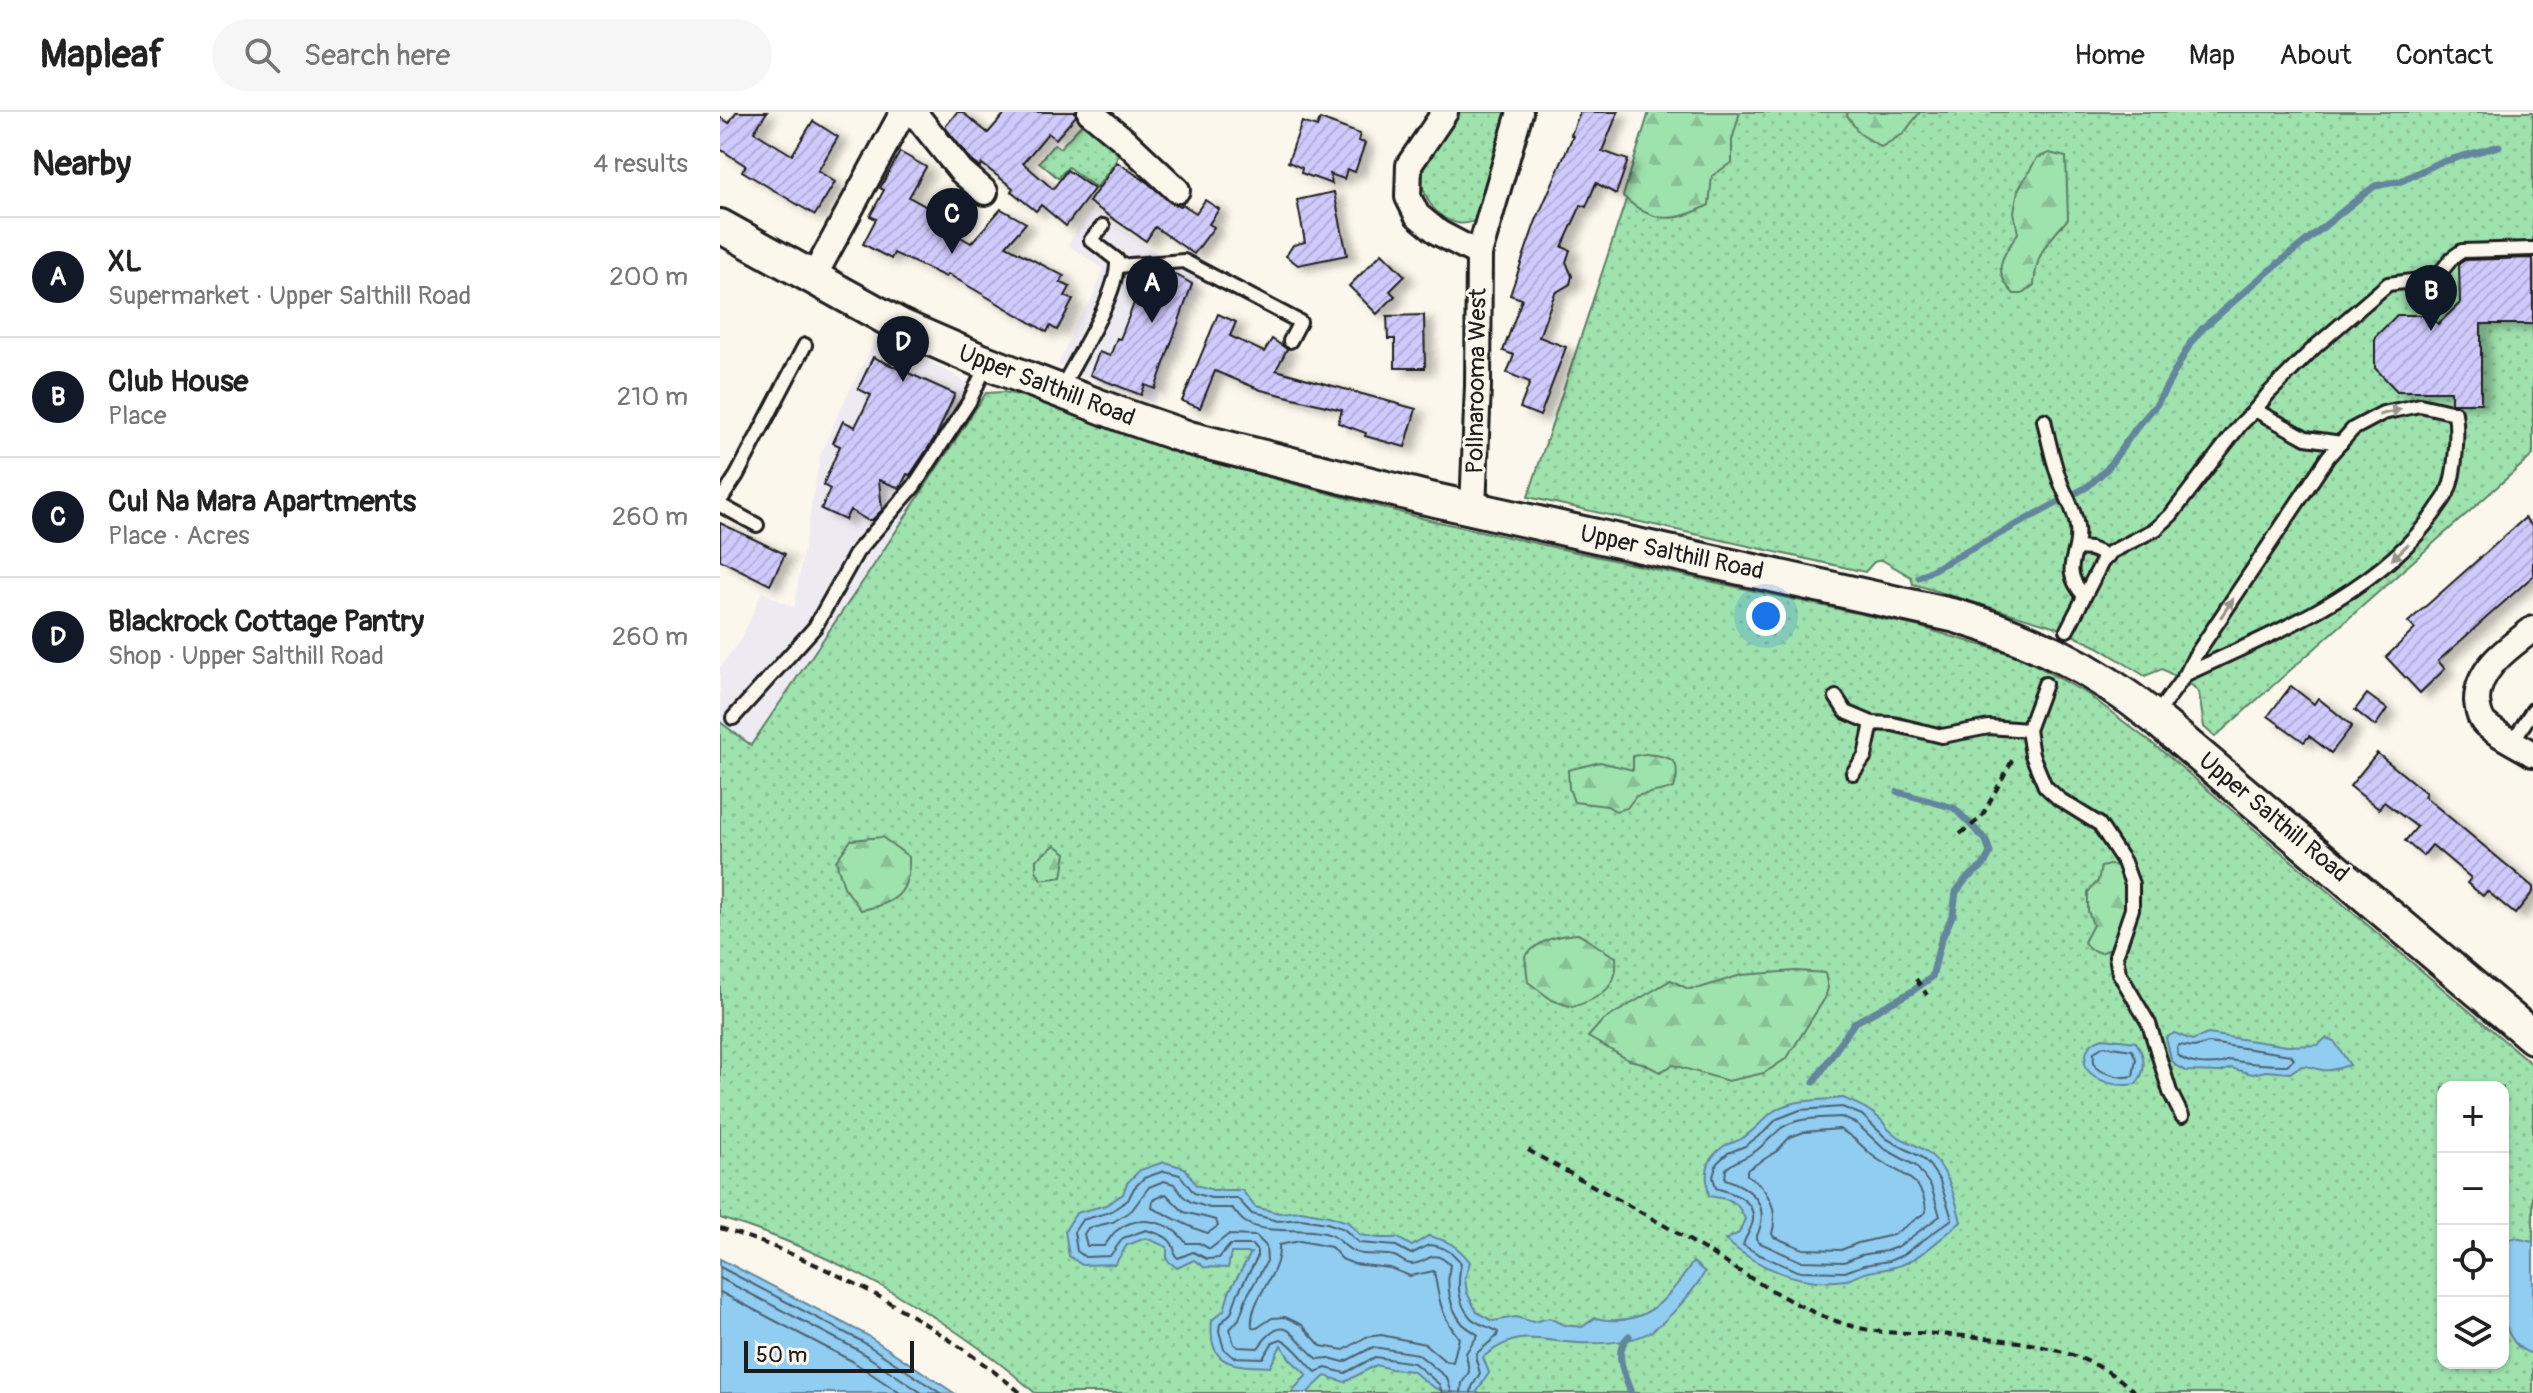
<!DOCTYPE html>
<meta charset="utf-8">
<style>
body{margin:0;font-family:Pangolin,sans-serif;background:#f6f6f6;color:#222}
.controls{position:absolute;right:24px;bottom:24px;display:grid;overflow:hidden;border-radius:16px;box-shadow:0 2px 6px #0004}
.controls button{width:72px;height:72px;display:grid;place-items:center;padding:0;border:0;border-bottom:2px solid #e0e0e0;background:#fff;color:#222;font:40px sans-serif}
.scale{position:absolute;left:24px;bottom:20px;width:170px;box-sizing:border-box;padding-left:8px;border:4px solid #1c1c1c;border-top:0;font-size:22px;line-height:28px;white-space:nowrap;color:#1c1c1c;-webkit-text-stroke:6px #fbf7ec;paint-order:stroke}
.you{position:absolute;left:1046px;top:504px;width:28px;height:28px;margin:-20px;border:6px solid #fff;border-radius:50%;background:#1a73e8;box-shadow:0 0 0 12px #1a73e833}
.badge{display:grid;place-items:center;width:52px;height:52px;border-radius:50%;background:#111827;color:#fff;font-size:26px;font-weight:700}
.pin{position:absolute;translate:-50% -66px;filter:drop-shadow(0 2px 4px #0008)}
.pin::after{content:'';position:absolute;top:42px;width:28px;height:24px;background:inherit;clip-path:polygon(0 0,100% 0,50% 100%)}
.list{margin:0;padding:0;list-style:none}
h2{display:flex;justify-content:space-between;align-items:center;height:104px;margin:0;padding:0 32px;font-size:34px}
h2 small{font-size:26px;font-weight:400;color:#767676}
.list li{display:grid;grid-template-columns:52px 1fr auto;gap:24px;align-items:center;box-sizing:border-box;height:120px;padding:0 32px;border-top:2px solid #e0e0e0}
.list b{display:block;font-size:30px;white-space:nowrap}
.list p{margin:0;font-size:26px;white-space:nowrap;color:#767676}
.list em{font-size:26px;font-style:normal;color:#767676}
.icon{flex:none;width:44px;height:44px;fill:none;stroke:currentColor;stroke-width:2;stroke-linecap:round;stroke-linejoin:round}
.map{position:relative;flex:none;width:1813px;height:1281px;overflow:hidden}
header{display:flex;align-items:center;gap:48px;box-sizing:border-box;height:112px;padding:0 40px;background:#fff;border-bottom:2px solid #e0e0e0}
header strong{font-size:38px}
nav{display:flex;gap:44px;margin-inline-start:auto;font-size:28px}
.search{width:560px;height:72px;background:#f6f6f6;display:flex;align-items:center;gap:20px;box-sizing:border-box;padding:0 28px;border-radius:44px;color:#767676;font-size:30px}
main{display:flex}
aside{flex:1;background:#fff}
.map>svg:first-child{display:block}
.built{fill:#eeeaf1}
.grass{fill:url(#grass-dots);stroke:#5d7f65;stroke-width:2;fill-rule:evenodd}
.forest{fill:url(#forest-firs);stroke:#5d7f65;stroke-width:2}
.water{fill:#91ccf1;stroke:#62869c;stroke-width:2}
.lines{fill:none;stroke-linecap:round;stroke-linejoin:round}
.shore{stroke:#4b6271;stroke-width:2}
.stream{stroke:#62869c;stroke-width:7}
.building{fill:url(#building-hatch);stroke:#1c1c1c;stroke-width:2;filter:url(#shadow)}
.lane-casing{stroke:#1c1c1c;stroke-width:18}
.street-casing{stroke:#1c1c1c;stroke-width:30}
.secondary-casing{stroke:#1c1c1c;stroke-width:38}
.path{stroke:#1c1c1c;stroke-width:4;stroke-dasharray:8 6;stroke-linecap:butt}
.lane{stroke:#fbf7ec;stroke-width:12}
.street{stroke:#fbf7ec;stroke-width:24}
.secondary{stroke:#fbf7ec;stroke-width:32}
.oneway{fill:#97948e}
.labels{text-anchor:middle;stroke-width:6;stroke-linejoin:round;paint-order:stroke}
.street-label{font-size:24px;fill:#1c1c1c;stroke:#fbf7ec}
</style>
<header>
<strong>Mapleaf</strong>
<div class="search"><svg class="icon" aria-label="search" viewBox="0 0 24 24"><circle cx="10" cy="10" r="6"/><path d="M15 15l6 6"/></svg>Search here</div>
<nav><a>Home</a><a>Map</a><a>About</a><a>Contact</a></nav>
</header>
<main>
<aside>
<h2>Nearby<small>4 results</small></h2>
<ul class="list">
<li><span class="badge">A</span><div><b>XL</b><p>Supermarket · Upper Salthill Road</p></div><em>200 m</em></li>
<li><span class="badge">B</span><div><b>Club House</b><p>Place</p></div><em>210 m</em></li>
<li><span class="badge">C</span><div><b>Cul Na Mara Apartments</b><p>Place · Acres</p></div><em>260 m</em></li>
<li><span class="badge">D</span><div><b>Blackrock Cottage Pantry</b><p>Shop · Upper Salthill Road</p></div><em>260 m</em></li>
</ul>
</aside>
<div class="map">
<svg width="1813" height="1281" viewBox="0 0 1813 1281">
<defs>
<pattern id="grass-dots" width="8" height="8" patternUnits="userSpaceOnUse" patternTransform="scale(2)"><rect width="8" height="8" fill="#9ee2ae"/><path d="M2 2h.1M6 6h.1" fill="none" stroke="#88c195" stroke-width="1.8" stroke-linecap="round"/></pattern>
<pattern id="forest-firs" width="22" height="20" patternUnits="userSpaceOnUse" patternTransform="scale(2)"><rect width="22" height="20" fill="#9ee2ae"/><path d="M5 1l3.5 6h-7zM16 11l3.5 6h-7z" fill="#88c195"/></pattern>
<pattern id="building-hatch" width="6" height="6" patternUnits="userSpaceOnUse" patternTransform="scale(2)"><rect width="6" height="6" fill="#d0cafc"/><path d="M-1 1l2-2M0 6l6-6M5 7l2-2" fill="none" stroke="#b2add7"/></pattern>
<filter id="shadow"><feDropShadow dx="9" dy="5" stdDeviation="4" flood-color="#0004"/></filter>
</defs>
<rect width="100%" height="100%" fill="#fbf7ec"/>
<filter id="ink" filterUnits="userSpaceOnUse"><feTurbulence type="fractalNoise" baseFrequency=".0125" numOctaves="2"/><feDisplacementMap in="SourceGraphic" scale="16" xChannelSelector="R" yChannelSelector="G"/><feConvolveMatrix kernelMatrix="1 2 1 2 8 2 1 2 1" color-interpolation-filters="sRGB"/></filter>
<g filter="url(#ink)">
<g class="built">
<path d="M370 94 426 134 479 166 434 291 338 253 356 211 373 185 383 157 348 133Z"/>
<path d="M159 221 266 281 150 459 30 634 0 610V555L22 526 42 480 74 496 100 344 121 295Z"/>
</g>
<g class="grass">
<path d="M740 0H789L758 107C730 124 697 89 703 60 707 37 726 18 740 0Z"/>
<path d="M935 0H1813V343L1495 625 1484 615 1479 581 1473 574 1442 557 1425 564 1378 535 1333 514 1193 472 1191 465 1162 448 1154 450 1145 460 808 385Z"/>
<path d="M360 5 400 37 396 49 376 76 348 55 338 66 319 50 334 32 340 36 361 13Z"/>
<path d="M283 280 308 285 469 344 705 407 1200 515 1301 545 1369 583 1442 639 1813 953V1281H315C230 1205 109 1138 0 1106V610L31 633 150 459 266 281ZM1723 975H1783V1251H1723Z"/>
</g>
<g class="forest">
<path d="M929 0H1020L1012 28V50L992 64 989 93C955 111 932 112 903 84Z"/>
<path d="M1128 0H1200L1183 22 1161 35 1139 21 1127 3Z"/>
<path d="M1329 41 1346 45 1348 107C1327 131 1316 140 1314 173L1302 182H1294C1270 158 1283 144 1298 121L1294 100 1298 78 1317 46Z"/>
<path d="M925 642C951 645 963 646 954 676L916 684 907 696 896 699 887 694 854 690 849 676 848 658 880 650 913 658V644Z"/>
<path d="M162 725 189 745C190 783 174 792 141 798L124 775 116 749 131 728Z"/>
<path d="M335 733 346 741 342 765 321 768 316 758V748Z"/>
<path d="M1389 753 1400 754 1407 773V795L1392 836 1381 841 1369 837 1364 830 1373 813 1368 799V780L1378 769 1381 755Z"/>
<path d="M858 822C872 829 881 838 896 845 899 876 879 887 852 895L832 888 808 870 805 844C820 828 837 823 858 822Z"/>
<path d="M1076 859 1105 861 1108 876 1105 886 1067 946 1044 961 1008 969 953 953 940 960 922 951 909 948 868 925 882 909 951 868 968 877 980 876 1021 863Z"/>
</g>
<g class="water">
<path d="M1454 921 1472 928 1488 922 1567 934 1598 933 1606 926 1614 929 1630 953C1621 955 1611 960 1602 958 1586 955 1586 949 1570 961L1546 959 1532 962 1511 956 1501 960 1466 959 1456 954 1451 947 1446 926Z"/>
<path d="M1383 926 1416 930C1425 944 1427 959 1416 972 1397 975 1377 971 1365 955 1365 939 1367 931 1383 926Z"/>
<path d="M1123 986C1137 992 1150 997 1161 1008 1165 1012 1168 1018 1173 1021 1183 1029 1196 1032 1206 1039 1228 1055 1235 1085 1241 1110 1224 1124 1206 1141 1186 1151 1174 1157 1162 1157 1149 1160 1141 1161 1134 1167 1126 1168 1082 1175 1038 1156 1005 1128L1019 1121 1025 1107C1017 1087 1010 1087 989 1084 985 1064 984 1047 1004 1034 1009 1031 1016 1030 1021 1027 1033 1020 1040 1011 1050 1002 1068 986 1100 989 1123 986Z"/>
<path d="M444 1050 465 1056 476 1073 493 1078H522L535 1095 559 1101 581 1099 609 1104 628 1110 640 1123 659 1126H678L692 1134 708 1124C727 1128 738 1134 750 1150L745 1167 747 1181 757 1200 773 1209 796 1205 813 1210 829 1206 844 1213 862 1215 875 1206C924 1217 948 1188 973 1150L985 1160C974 1179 949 1208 930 1220 911 1231 880 1232 857 1231 815 1229 800 1216 763 1245L769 1261 756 1281C723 1281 716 1281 693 1259L671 1257 656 1253 625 1270 605 1264 587 1281H574L573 1278 587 1263 570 1247 561 1233 550 1255C514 1253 487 1256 492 1208L504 1198 510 1178 531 1141H511L508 1156 484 1155 474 1148 457 1156 447 1148V1135L426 1126 407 1133 395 1152 362 1153 349 1144 345 1119 356 1101 386 1093 403 1082 407 1071 420 1058Z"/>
<path d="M1795 1126 1813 1130V1242C1771 1231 1783 1163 1783 1129Z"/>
<path d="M0 1147 147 1223 234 1281H0Z"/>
</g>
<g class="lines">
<g class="shore">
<path d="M1489 931 1571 943 1574 947 1567 953C1548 953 1533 952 1515 949 1507 947 1509 949 1502 951 1489 954 1467 953 1458 943L1457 936 1459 933 1474 935Z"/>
<path d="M1384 934 1412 938 1416 947 1413 964C1404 966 1401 965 1393 963 1378 958 1372 958 1374 940Z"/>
<path d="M1122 995 1142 1003 1167 1027 1201 1045 1210 1054 1220 1069 1232 1107 1183 1143 1169 1149 1144 1153 1125 1160 1077 1159 1038 1142 1023 1133C1025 1125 1032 1117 1033 1108 1035 1086 1011 1081 996 1076L993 1065 997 1051 1008 1041 1025 1034 1043 1021 1057 1007 1080 998Z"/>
<path d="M1121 1005 1137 1012 1163 1036 1196 1054 1211 1074 1220 1104 1179 1134 1166 1139 1141 1143 1124 1150 1080 1149 1038 1130 1036 1126C1051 1095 1035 1077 1005 1067L1006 1057C1014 1049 1024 1047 1034 1040 1045 1033 1055 1020 1063 1015 1079 1005 1103 1006 1121 1005Z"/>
<path d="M1119 1017C1134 1024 1141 1034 1153 1044 1176 1062 1205 1063 1206 1100L1173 1123 1138 1131 1121 1138 1083 1137 1054 1125 1052 1122C1059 1097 1048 1076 1027 1063V1058L1057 1039 1070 1025 1084 1020Z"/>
<path d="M446 1082 464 1100 496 1108 498 1114 488 1121C469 1116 452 1104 432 1096L433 1088Z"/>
<path d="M580 1129 611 1135 622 1147 634 1152 670 1156 690 1164 714 1159C719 1186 720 1203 739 1226L733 1250 725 1249 705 1232 661 1223 646 1225 624 1238 601 1234 582 1213 565 1205 552 1206 537 1216 532 1215C529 1185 561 1165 559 1133Z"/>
<path d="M0 1155 143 1230 220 1281"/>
<path d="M0 1166 138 1238 202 1281"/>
<path d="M0 1180 132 1249 180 1281"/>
<path d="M722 1281 719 1272 694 1251 655 1245 625 1261 606 1256 596 1260C586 1251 572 1231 561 1227L553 1230 543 1246 513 1245 504 1237 499 1219 500 1212 511 1201 518 1181 537 1146V1139L532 1133H510L499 1146 487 1147 473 1140 458 1146 455 1143C455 1126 441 1122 426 1118L403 1126 390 1144 365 1145 357 1139 354 1120 362 1108 390 1100 408 1088 414 1076 424 1066 444 1059 460 1063 474 1081 491 1086H517L532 1102 558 1109 581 1107 607 1111 624 1117 639 1131 676 1134 691 1142 709 1133C723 1134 733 1140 741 1151 738 1169 736 1190 751 1206 758 1213 771 1215 778 1220L777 1224 757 1241 756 1248 760 1261 752 1275 751 1281"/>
<path d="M732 1281 727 1266 698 1242 653 1235 624 1250 609 1246 598 1247C572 1227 567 1196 538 1236L518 1235 514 1232 510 1217 519 1207 527 1184 547 1149 546 1134 536 1124 508 1123 490 1137 479 1131H466C451 1109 418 1101 396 1119 391 1123 388 1130 384 1134H367L364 1122 368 1116 393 1110 412 1098 429 1075 444 1069 454 1072 463 1084 471 1090 490 1096H512C516 1100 520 1107 525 1110 547 1123 580 1115 605 1121 620 1125 620 1132 631 1138 644 1146 660 1140 674 1144 680 1146 684 1151 691 1152 709 1152 711 1134 730 1153 726 1173 729 1195 742 1211 746 1216 754 1219 758 1223L746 1241 749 1260 742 1271 741 1281"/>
</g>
<g class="stream">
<path d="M1199 465 1367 375 1387 357 1417 315 1437 292 1471 230 1482 217 1538 168 1644 82 1655 74 1681 69 1718 51 1779 34"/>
<path d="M1094 970 1134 911 1191 880 1212 865 1221 828 1233 802 1236 780 1246 767 1263 754 1270 741 1266 728 1234 696 1178 680"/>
<path d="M909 1224C892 1239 905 1264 911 1281"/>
</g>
</g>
<g class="building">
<path d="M16 0H47L34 20 72 43 93 9 118 25 98 59 115 70 95 103 22 59 26 54 0 37V5L9 11Z"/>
<path d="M237 0H242L268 21 286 0H355L356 4 336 27 328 21 303 51 333 77 347 58 374 77 346 114 321 93 316 99 291 79 293 76 262 52 260 55 252 49 225 15Z"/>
<path d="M860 0H898L882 39 908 48 896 82 876 71 866 95 861 93 842 135 850 138 846 150 852 164 850 172 835 181 819 225 846 235 820 304 800 296 810 270 787 261 794 243 783 239 802 187 790 183 815 111 853 24 851 23Z"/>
<path d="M600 7 640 22 638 29 645 31 635 60 627 57 624 67 610 62 612 72 581 61 582 56 568 50 582 10 597 15Z"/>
<path d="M180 40 206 55 189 85 214 99 210 107 251 131 281 97 306 111 286 134 344 164 340 170 350 175 345 184 353 188 337 218 330 214 327 220 228 162 226 165 174 141 171 147 143 132 156 107 150 104 164 78 160 76Z"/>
<path d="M397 50 428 71 453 92 461 94 462 92 476 101 485 88 499 97 489 112 494 115 474 142 435 115 426 129 369 90Z"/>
<path d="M614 80 627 143 578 153 566 144 573 133 585 130 577 88Z"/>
<path d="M662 141 685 164 670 179 675 184 657 202 629 174Z"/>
<path d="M1813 146V212H1761V291H1731V279H1677L1655 256V225L1677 203H1709L1718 212 1740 191 1739 152 1745 148Z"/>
<path d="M455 162 472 172 435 277 425 273 421 283 370 263 379 240 390 244 397 226 400 227 420 176 439 184Z"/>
<path d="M498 202 516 210 510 224 544 240 552 227 567 237 556 258 696 297 685 335 645 324 646 321 618 311 622 298 541 278 495 259 480 296 462 289Z"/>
<path d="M704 203 705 256H675V227H668L667 204Z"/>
<path d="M153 245 235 282 216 324 190 363 187 362 180 376 159 368 162 398 152 408H147L130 398 125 408 101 397 110 377 103 373 120 334 113 331 123 309 135 315 151 283 138 277Z"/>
<path d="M1805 406 1813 415V464L1718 549 1725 557 1700 581 1666 545 1695 517 1688 510Z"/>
<path d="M0 411 65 442 50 473 0 448Z"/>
<path d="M1571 574 1594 592 1598 586 1632 614 1611 641 1589 624 1584 630 1548 604Z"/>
<path d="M1647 582 1667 597 1655 614 1635 598Z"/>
<path d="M1657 641 1706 681 1704 684 1813 775V780L1795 802 1767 779 1763 784 1747 771 1751 766 1712 733 1703 744 1685 729 1697 715 1664 690 1659 697 1630 674Z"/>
</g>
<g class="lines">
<defs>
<g id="lane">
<path d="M397 154 464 149 580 210 570 229"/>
<path d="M340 279C356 247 399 182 397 148L371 128 383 114"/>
<path d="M1535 298 1548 282 1596 234 1668 172 1716 166 1732 146 1742 139 1813 137"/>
<path d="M1324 308C1329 331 1333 352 1342 374 1348 388 1355 399 1357 415 1361 447 1338 453 1364 484"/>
<path d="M0 389 17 363 85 233"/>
<path d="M0 393 37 413"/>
<path d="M1357 436 1371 437 1388 444"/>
<path d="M1347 518 1382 450 1391 440 1436 417 1451 403 1520 313 1535 298 1586 326 1621 331"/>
<path d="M1116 585 1126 600 1152 611"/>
<path d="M1436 603 1466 562 1475 544 1608 345 1633 317 1663 301 1700 293 1735 301C1738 320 1736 361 1728 379 1726 386 1719 393 1715 400 1659 480 1552 522 1466 562"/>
<path d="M13 606 95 515 137 440 194 374 249 290 266 254"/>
<path d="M1308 618 1312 643 1325 674 1339 687 1379 712 1404 750 1412 772V797L1396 844 1399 861 1429 912 1450 980 1462 1004"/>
<path d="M1793 629 1813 598"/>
<path d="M1133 661 1145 644 1152 611 1173 612 1222 624 1269 615 1308 618 1325 572"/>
</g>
<g id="street">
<path d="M190 0 200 8 241 59 265 80"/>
<path d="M370 0 404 28 457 78"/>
<path d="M725 0 689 53 688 85 697 103 719 121 759 142"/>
<path d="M93 166 183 0"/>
<path d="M753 397 758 273 759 142 800 0"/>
<path d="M1813 517C1790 535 1757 556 1757 589 1758 597 1759 606 1765 612 1778 624 1798 632 1813 642"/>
</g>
<path id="secondary" d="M0 114 181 214 257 247 405 304 469 326 706 386 1236 504C1313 527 1372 555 1434 605L1813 925"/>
</defs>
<use href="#lane" class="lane-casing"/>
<use href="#street" class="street-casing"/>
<use href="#secondary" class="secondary-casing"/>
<g class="path">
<path d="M1240 722 1261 706 1295 643"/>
<path d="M1196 867 1207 883"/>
<path d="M808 1038C864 1070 922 1099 977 1133 1029 1164 1094 1211 1156 1219 1176 1222 1196 1220 1217 1222 1286 1227 1363 1231 1416 1281"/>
<path d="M0 1116C109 1150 213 1209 301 1281"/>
</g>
<use href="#lane" class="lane"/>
<use href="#street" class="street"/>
<use href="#secondary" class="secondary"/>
</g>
<defs><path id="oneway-solid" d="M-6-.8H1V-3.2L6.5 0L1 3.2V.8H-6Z" transform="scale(2)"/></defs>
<g class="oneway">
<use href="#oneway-solid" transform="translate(1670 300) rotate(-16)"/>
<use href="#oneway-solid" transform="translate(1680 440) rotate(136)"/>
<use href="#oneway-solid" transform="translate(1507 496) rotate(-56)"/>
</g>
</g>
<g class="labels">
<g class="street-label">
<text transform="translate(756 269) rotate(-89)" y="8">Pollnarooma West</text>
<text transform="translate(327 273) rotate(21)" y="8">Upper Salthill Road</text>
<text transform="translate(952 440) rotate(12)" y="8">Upper Salthill Road</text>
<text transform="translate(1554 705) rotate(40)" y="8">Upper Salthill Road</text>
</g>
</g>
</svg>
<div class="controls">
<button>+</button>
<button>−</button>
<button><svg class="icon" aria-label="locate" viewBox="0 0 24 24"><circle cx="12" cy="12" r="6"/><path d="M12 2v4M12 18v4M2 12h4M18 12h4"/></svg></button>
<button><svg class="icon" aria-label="layers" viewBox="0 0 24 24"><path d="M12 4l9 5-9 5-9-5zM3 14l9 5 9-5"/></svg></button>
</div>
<div class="scale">50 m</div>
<div class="you"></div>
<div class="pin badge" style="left:432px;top:211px">A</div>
<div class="pin badge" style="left:1711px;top:219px">B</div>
<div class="pin badge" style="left:232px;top:142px">C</div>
<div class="pin badge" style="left:183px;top:270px">D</div>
</div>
</main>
